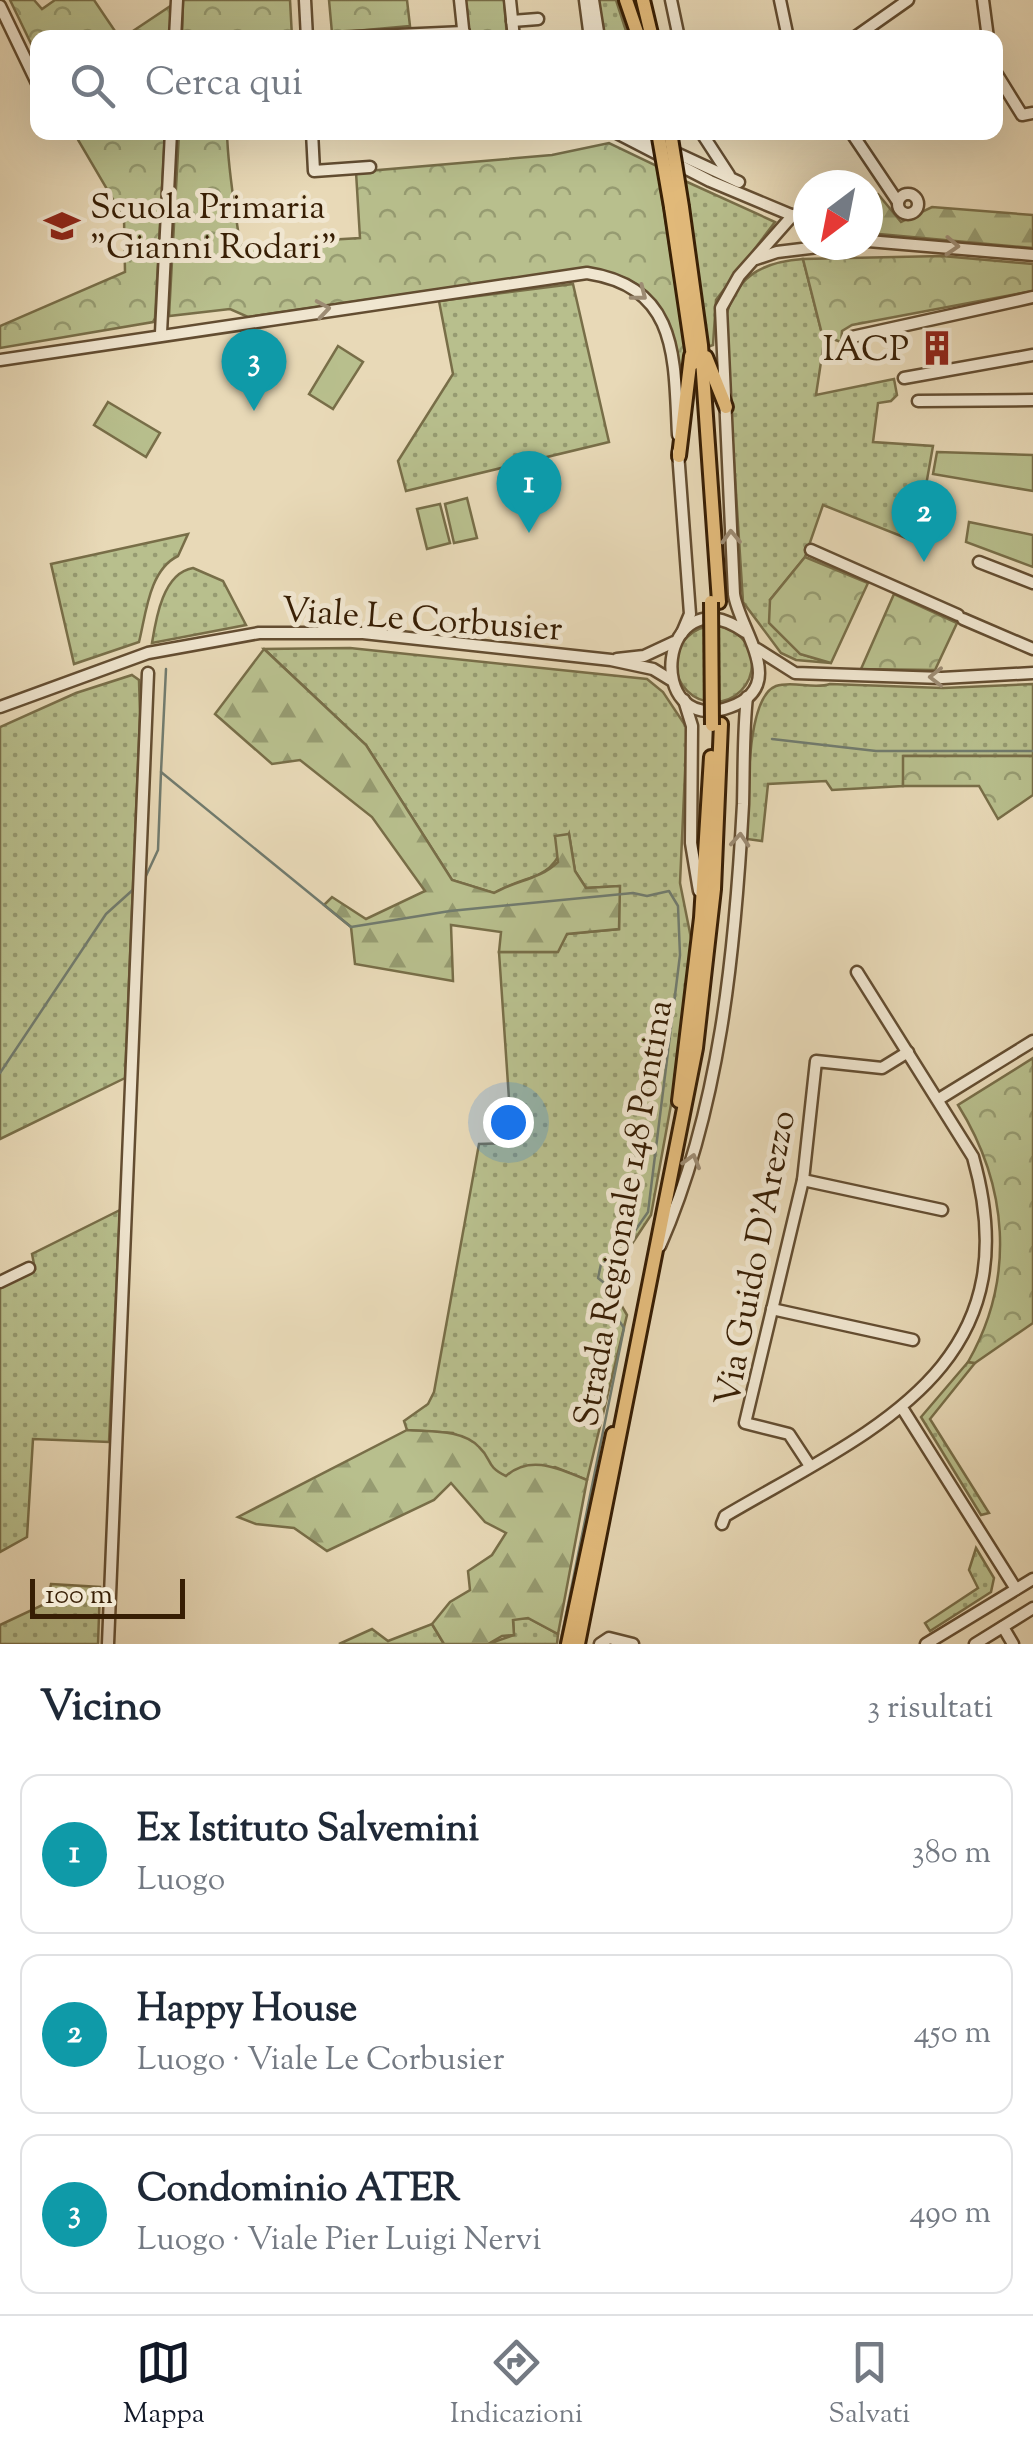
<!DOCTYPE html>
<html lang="it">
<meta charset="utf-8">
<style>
body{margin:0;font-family:"Sorts Mill Goudy",serif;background:#f6f6f7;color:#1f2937}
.compass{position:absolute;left:793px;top:170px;width:90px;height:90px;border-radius:50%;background:#fff;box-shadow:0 10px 40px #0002;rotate:212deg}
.scale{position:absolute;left:30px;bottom:25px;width:155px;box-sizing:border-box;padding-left:10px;border:5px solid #371e04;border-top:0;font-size:28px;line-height:35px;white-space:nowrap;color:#371e04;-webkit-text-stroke:8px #f0e6d0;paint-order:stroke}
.you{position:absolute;left:508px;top:1122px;width:35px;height:35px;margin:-25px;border:8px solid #fff;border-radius:50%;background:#1a73e8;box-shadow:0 0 0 15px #1a73e833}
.badge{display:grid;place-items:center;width:65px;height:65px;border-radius:50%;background:#111827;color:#fff;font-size:32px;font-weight:700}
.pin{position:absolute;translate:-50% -82px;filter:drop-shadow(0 2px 5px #0008)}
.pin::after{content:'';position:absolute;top:52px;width:35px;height:30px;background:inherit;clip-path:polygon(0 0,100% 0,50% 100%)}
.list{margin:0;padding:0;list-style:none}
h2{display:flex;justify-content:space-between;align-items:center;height:130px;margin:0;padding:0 40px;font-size:42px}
h2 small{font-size:32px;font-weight:400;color:#747a83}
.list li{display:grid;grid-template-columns:65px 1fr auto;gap:30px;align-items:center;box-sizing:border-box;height:160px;margin:0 20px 20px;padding:0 20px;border:2px solid #e0e1e3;border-radius:20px}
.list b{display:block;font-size:38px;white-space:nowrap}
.list p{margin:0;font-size:32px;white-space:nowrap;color:#747a83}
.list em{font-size:32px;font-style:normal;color:#747a83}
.icon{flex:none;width:55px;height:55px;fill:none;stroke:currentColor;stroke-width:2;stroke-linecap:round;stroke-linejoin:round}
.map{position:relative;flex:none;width:1033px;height:1644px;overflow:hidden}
.search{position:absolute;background:#fff;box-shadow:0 10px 40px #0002;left:30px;right:30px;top:30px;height:110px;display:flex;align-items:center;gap:25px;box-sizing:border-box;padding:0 35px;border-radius:20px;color:#747a83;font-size:38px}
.sheet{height:670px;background:#fff}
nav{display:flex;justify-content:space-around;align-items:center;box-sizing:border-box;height:140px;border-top:2px solid #e0e1e3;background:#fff;font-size:28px;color:#747a83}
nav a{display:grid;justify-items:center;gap:5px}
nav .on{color:#111827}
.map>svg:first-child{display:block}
.grass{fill:url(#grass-dots);stroke:#786e48;stroke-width:2.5}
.forest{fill:url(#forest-firs);stroke:#786e48;stroke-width:2.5}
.park{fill:url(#park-crowns);stroke:#786e48;stroke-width:2.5}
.garden{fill:#b8bf8d;stroke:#786e48;stroke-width:2.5}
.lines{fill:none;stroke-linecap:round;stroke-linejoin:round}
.stream{stroke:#717b6e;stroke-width:2.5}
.minor-casing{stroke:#634d31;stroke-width:15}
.major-casing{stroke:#371e04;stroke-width:18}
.minor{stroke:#f0e6d0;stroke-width:10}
.major{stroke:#e4bc7c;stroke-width:12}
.major-bridge-casing{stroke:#371e04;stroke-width:18;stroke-linecap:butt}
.major-bridge{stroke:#e4bc7c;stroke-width:12}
.oneway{stroke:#9d8c74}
.labels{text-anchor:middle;stroke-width:10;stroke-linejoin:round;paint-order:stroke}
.poi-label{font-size:35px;fill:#371e04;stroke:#f0e6d0;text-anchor:start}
.street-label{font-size:35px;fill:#371e04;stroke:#f0e6d0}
</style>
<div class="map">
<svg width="1033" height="1644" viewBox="0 0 1033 1644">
<defs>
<pattern id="grass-dots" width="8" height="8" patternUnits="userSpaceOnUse" patternTransform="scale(2.5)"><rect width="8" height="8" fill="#b8bf8d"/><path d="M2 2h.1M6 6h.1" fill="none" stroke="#969b71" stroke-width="1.8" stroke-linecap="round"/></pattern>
<pattern id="forest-firs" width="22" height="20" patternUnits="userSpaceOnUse" patternTransform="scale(2.5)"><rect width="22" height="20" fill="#b8bf8d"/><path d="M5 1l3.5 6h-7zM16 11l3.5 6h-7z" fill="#969b71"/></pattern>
<pattern id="park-crowns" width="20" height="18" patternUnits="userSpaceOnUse" patternTransform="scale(2.5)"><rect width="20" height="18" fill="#b8bf8d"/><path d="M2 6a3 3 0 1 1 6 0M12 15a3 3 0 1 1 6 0" fill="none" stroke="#969b71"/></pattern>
</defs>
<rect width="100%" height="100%" fill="#e8d9b7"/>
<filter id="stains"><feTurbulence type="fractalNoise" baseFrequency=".002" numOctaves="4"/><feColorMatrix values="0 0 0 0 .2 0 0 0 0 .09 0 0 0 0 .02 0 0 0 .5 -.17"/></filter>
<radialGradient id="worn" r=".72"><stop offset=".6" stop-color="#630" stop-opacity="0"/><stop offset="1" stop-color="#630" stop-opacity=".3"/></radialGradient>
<g class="grass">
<path d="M595 0H616L628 37H601Z"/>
<path d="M685 181 775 222 716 300 713 345 707 347Z"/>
<path d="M803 259 824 342 816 395 894 379 897 395 891 401 878 403 873 442 933 446 916 542 823 505 805 557 770 600 800 654 831 663 796 660 781 653 743 602 725 321C734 277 761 262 803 259Z"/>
<path d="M573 284 609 442 406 491 398 461 453 374 439 301Z"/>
<path d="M188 534 178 556C149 570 146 614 139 642L74 664 51 564Z"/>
<path d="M193 568 223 581 246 625 152 643C156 618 163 573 193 568Z"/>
<circle cx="714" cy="664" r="38"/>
<path d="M350 648 647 679 663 692 687 728 680 883 692 943 674 1088 651 1215 620 1262 616 1280V1296L627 1315 587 1480 555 1467 507 1477 491 1469 453 1433 407 1430 404 1421 428 1404 434 1392 479 1144 512 1143 499 952H557L567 934 619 929V886L586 888 575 871 569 834C550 885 535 870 494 893L452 880 366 745 264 649Z"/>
<path d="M132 675 139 680 140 714 125 1078 0 1139V727L76 693Z"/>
<path d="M830 684 943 688 1033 684V756H904L903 786 832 790 826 781 768 784 762 841 747 839C749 806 744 698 776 686 793 680 813 690 830 684Z"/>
<path d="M120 1210 109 1442 33 1439 27 1537 0 1552V1287L35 1269 32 1254Z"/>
<path d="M968 1362 975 1363 930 1419 989 1513 981 1515 921 1417Z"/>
<path d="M976 1548 994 1578 991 1592 930 1631 925 1623 978 1588 969 1570Z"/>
<path d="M51 1584 100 1587 98 1644H0V1625L47 1603Z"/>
<path d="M528 1618 558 1634 557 1644H488L514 1635 513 1619Z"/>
<path d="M432 1624 444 1644H339L372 1629 388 1641Z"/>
</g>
<g class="forest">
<path d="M878 194 901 222 932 207 1033 215V248L868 233V196Z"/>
<path d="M264 649 366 745 452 880 494 893C517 880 539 880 558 862L555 836 569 834 575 871 586 888 620 886 619 929 567 934 558 952H499L501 932 451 925 453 981 355 964 351 927 324 905 332 897 366 919 425 891 372 817 300 760 272 764 215 714Z"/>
<path d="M407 1430C430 1432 462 1429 479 1447 493 1460 485 1466 506 1476 531 1454 559 1469 587 1480L558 1634 528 1618 513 1620 514 1635 502 1636 488 1644H444L432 1624 450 1602 470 1590 468 1571 492 1555 506 1533 485 1522 451 1483 434 1500 327 1551 294 1528 256 1524 238 1517Z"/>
</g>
<g class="park">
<path d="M10 0H34L42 9 55 0H94L119 37 38 38 37 56Z"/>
<path d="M183 0H290L292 37H182Z"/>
<path d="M329 0H407L410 26 332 33Z"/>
<path d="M464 0H504L507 37H468Z"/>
<path d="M172 5 170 37H124Z"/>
<path d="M74 133H165L155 318 153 322 0 348V326L125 272 124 218Z"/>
<path d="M179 133H227C228 171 235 207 240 245L360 238 356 172 552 155 609 143 657 166 686 353 681 420C674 344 680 281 587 268L248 317 230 309 169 316Z"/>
<path d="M942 256 1033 264V291L852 325 842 331 841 342 830 338 824 342 803 259Z"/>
<path d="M805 557 868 583 831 663 800 654 769 623 770 600Z"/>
<path d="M894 594 957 623 935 670 861 669Z"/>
<path d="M903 756H1033V795L998 819 979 786H903Z"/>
<path d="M1033 1058V1323L975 1363 968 1362C1016 1278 1008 1185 958 1105Z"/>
</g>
<g class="garden">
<path d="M338 346 363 362 333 409 309 394Z"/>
<path d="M108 402 160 433 146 457 94 425Z"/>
<path d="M937 452 1033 455V491L933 474Z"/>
<path d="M467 498 477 538 454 543 445 504Z"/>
<path d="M440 504 450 543 427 549 417 509Z"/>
<path d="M969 522 1033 535V567L966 542Z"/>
</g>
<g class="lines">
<g class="stream">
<path d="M772 739 876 751H1033"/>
<path d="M161 772 166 669"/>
<path d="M145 878 158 850 161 772 351 927 450 911 633 893 647 896 669 891 678 906 680 955 648 1212 616 1258 601 1264 598 1278 608 1286 613 1312 624 1328 560 1644"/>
<path d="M0 1073 106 914 136 887"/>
</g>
<defs>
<g id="minor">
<path d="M305 0 307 38"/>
<path d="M460 0 464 38"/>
<path d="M510 0 514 38"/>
<path d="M585 0 590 38"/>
<path d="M593 0 599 38"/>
<path d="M671 0 679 38"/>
<path d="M780 0 788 38"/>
<path d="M983 0 988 38"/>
<path d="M0 6 38 85"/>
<path d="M512 21 538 19"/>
<path d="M175 38 177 0"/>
<path d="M332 38 464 32"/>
<path d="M854 38 908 0"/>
<path d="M996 73 1022 115 1033 113"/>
<path d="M312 132 314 171 370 167"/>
<path d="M615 132 710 181 808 222"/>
<path d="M631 132 739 182"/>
<path d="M701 132 729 175"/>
<path d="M851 132 898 202"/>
<circle cx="908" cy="204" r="10"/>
<path d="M868 241 1033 255"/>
<path d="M756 259 777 252 835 245"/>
<path d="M161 333 171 132"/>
<path d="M852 337 1033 297"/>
<path d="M0 360 587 273C679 287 674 358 678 435"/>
<path d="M904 378 1033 355"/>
<path d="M918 401 1033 400"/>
<path d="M678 452 690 614 682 633"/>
<path d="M811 550 958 615"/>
<path d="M979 562 1033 583"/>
<path d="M963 619 1033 649"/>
<path d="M745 632C658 571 642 739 730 707 790 686 739 630 734 594L721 308 739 276 793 215"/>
<path d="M757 649 795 673 942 678 1033 673"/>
<path d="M617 659 644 656 674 642"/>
<path d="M684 700 692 726 691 843 699 891"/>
<path d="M0 707 148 653 259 633H363L611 660 653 669 671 680"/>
<path d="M939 1099 1033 1041"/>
<path d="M803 1180 942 1210"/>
<path d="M660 1246C720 1109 735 952 743 804 744 768 743 732 747 697"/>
<path d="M0 1282 29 1268"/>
<path d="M772 1309 913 1340"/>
<path d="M904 1411 1016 1589"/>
<path d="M810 1466 789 1434 745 1423 803 1180 816 1061 882 1068 908 1052"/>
<path d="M722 1524 725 1516C871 1430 1033 1368 973 1157L857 972"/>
<path d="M1003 1627 1013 1644"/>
<path d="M108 1644 148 673"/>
<path d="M600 1644 609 1638 633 1644"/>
<path d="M926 1644 1033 1579"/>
<path d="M975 1644 1033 1608"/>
</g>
<g id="major">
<path d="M626 0 639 38"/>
<path d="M643 0 652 38"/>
<path d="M671 207 694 363"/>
<path d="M682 207 701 345 719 602"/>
<path d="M706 357 726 407"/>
<path d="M679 456 691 356"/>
<path d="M679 1101 701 918 711 757"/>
<path d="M568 1644 613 1434"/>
<path d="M578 1644 696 1048 714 889 721 724"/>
</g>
</defs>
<use href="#minor" class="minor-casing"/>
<use href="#major" class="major-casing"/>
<use href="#minor" class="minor"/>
<use href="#major" class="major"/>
<defs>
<g id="major-bridge">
<path d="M658 132 671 207"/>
<path d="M670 132 682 207"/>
<path d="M711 602 712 725"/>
</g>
</defs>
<use href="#major-bridge" class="major-bridge-casing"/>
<use href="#major-bridge" class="major-bridge"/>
</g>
<defs><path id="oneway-chevron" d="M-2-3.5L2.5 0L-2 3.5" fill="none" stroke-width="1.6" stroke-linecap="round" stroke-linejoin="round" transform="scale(2.5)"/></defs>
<g class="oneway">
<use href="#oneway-chevron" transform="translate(952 246) rotate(3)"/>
<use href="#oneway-chevron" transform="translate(640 294) rotate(38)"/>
<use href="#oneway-chevron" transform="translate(323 309) rotate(-9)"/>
<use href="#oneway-chevron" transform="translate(731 537) rotate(-92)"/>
<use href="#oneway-chevron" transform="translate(936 677) rotate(180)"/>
<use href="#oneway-chevron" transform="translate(740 840) rotate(-86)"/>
<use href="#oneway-chevron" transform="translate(692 1161) rotate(-74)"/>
</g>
<defs>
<symbol id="school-bare" viewBox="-9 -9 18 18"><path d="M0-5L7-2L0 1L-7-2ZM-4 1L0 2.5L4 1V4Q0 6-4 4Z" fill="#8f2418" stroke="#f0e6d0" stroke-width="2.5" paint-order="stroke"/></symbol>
<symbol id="building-bare" viewBox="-9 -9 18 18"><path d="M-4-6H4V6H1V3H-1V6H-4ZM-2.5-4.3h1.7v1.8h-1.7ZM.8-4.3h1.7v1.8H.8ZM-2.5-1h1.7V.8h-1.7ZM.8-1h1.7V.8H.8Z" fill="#8f2418" stroke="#f0e6d0" stroke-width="2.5" paint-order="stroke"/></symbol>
</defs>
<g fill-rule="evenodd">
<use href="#school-bare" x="37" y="201" width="50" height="50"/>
<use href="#building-bare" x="912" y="323" width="50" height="50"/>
</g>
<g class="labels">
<g class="poi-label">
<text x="90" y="218">Scuola Primaria<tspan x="90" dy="40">"Gianni Rodari"</tspan></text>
<text x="909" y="360" text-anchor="end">IACP</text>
</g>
<g class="street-label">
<text transform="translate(422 618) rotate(4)" y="12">Viale Le Corbusier</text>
<text transform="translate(622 1213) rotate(-80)" y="12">Strada Regionale 148 Pontina</text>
<text transform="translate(754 1258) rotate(-79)" y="12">Via Guido D'Arezzo</text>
</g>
</g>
<rect width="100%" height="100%" filter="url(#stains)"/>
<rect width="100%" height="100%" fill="url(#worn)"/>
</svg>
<svg class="compass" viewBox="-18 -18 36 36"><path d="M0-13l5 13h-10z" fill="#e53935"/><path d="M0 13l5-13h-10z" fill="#747a83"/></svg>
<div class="scale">100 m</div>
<div class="you"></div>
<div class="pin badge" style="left:529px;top:533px;background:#0f9aa8">1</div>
<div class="pin badge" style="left:924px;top:562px;background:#0f9aa8">2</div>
<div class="pin badge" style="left:254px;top:411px;background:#0f9aa8">3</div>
<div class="search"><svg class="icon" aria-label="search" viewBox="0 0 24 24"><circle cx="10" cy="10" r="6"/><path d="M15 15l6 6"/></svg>Cerca qui</div>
</div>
<section class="sheet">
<h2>Vicino<small>3 risultati</small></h2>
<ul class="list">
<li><span class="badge" style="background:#0f9aa8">1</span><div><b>Ex Istituto Salvemini</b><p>Luogo</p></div><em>380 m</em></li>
<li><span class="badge" style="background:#0f9aa8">2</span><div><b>Happy House</b><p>Luogo · Viale Le Corbusier</p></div><em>450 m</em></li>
<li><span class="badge" style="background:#0f9aa8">3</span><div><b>Condominio ATER</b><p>Luogo · Viale Pier Luigi Nervi</p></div><em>490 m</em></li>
</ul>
</section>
<nav>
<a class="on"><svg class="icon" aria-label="map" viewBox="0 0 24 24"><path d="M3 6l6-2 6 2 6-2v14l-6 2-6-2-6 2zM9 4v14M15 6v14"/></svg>Mappa</a>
<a><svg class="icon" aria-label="directions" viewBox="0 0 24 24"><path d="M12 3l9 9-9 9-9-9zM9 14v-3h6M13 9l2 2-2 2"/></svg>Indicazioni</a>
<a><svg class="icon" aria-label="saved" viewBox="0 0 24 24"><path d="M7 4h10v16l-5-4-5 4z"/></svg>Salvati</a>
</nav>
